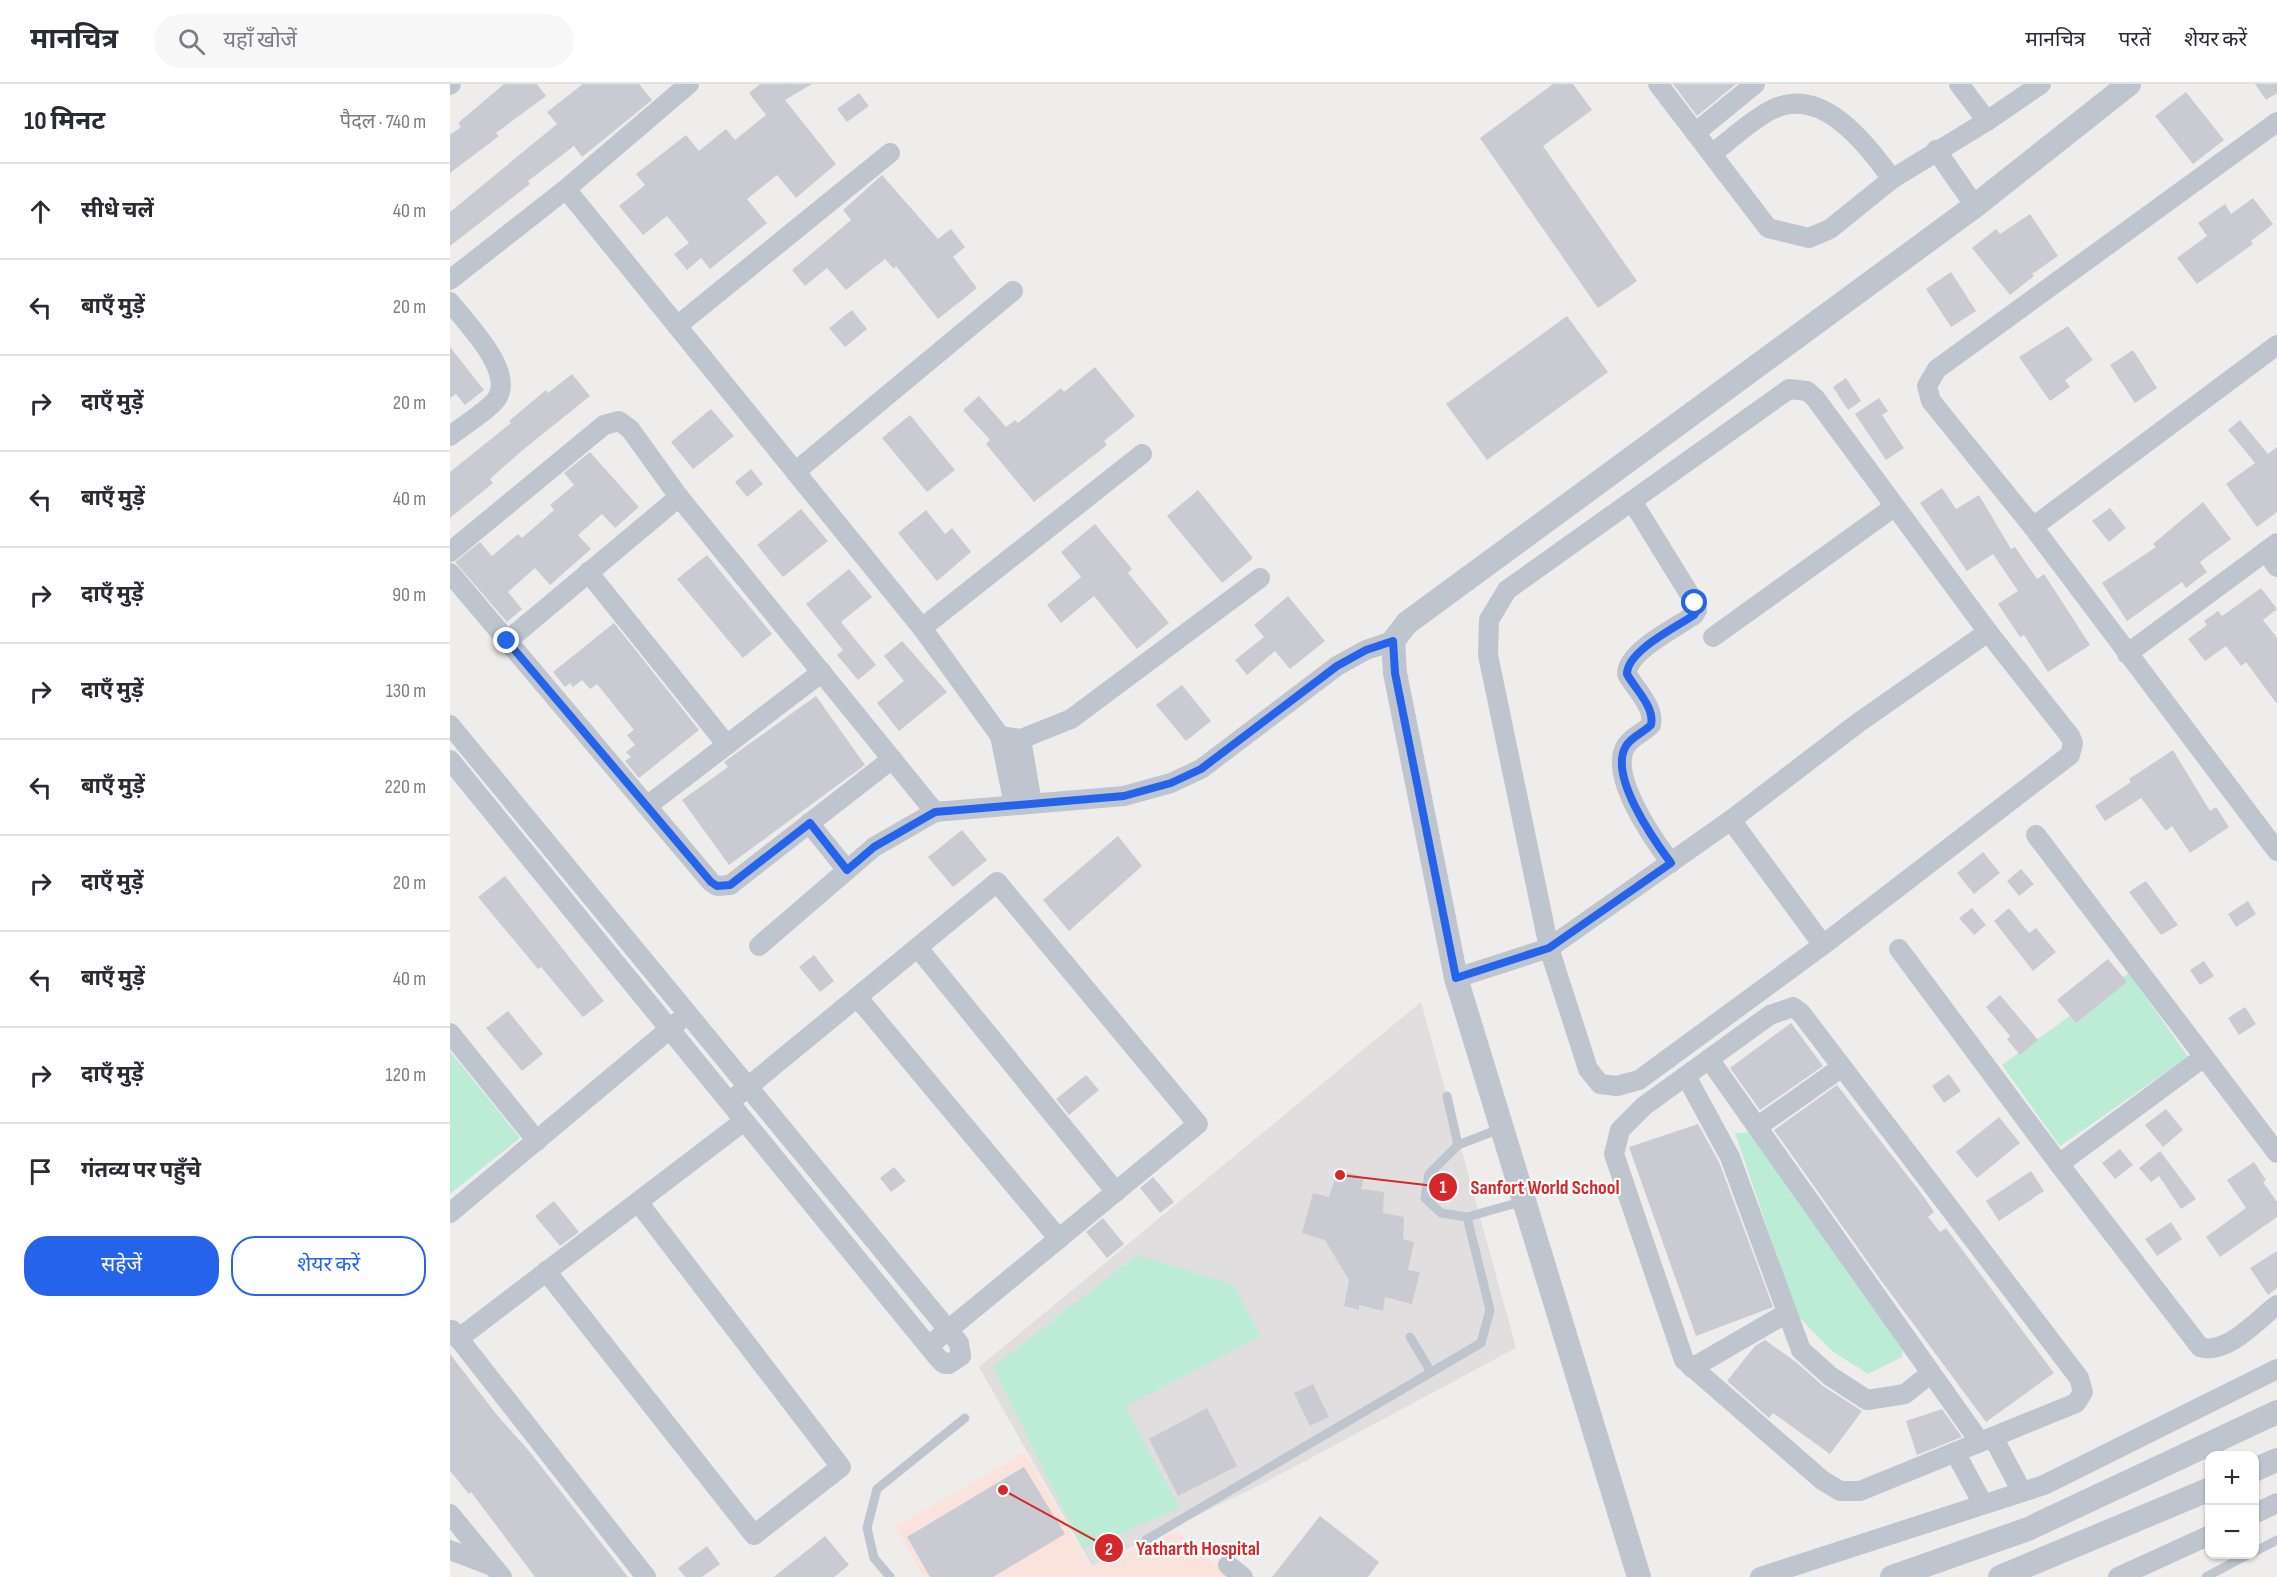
<!DOCTYPE html>
<html lang="hi">
<meta charset="utf-8">
<style>
body{margin:0;font-family:"Sofia Sans Condensed","Noto Sans Devanagari",sans-serif;background:#f7f7f7;color:#2b2b33}
.controls{position:absolute;right:18px;bottom:18px;display:grid;overflow:hidden;border-radius:12px;box-shadow:0 2px 4px #0004}
.controls button{width:54px;height:54px;display:grid;place-items:center;padding:0;border:0;border-bottom:2px solid #e1e1e2;background:#fff;color:#2b2b33;font:30px sans-serif}
.stop{position:absolute;width:18px;height:18px;margin:-14px;border:4px solid #2563eb;border-radius:50%;background:#fff}
.stop.end{background:#2563eb;border-color:#fff;box-shadow:0 2px 6px #0008}
.list{margin:0;padding:0;list-style:none}
h2{display:flex;justify-content:space-between;align-items:center;height:78px;margin:0;padding:0 24px;font-size:26px}
h2 small{font-size:20px;font-weight:400;color:#7c7c81}
.list li{display:grid;grid-template-columns:39px 1fr auto;gap:18px;align-items:center;box-sizing:border-box;height:96px;padding:0 24px;border-top:2px solid #e1e1e2}
.list b{display:block;font-size:22px;white-space:nowrap}
.list em{font-size:20px;font-style:normal;color:#7c7c81}
.actions{display:flex;gap:12px;padding:18px 24px}
.actions a{flex:1;padding:14px 0;border:2px solid #2563eb;border-radius:24px;text-align:center;font-size:21px;color:#2563eb}
.actions .main{background:#2563eb;color:#fff}
.icon{flex:none;width:33px;height:33px;fill:none;stroke:currentColor;stroke-width:2;stroke-linecap:round;stroke-linejoin:round}
.map{position:relative;flex:none;width:1827px;height:1493px;overflow:hidden}
header{display:flex;align-items:center;gap:36px;box-sizing:border-box;height:84px;padding:0 30px;background:#fff;border-bottom:2px solid #e1e1e2}
header strong{font-size:28px}
nav{display:flex;gap:33px;margin-inline-start:auto;font-size:21px}
.search{width:420px;height:54px;background:#f7f7f7;display:flex;align-items:center;gap:15px;box-sizing:border-box;padding:0 21px;border-radius:33px;color:#7c7c81;font-size:22px}
main{display:flex}
aside{flex:1;background:#fff}
.map>svg:first-child{display:block}
.education{fill:#e0dede}
.medical{fill:#f9e3dc}
.green{fill:#bcecd5}
.building{fill:#cacbd2}
.lines{fill:none;stroke-linecap:round;stroke-linejoin:round}
.service{stroke:#bec5ce;stroke-width:9}
.minor{stroke:#bec5ce;stroke-width:20}
.tertiary{stroke:#bec5ce;stroke-width:24}
.route{stroke:#2563eb;stroke-width:8}
.leader{fill:none;stroke:#d62828;stroke-width:2}
.callout-dot{fill:#d62828;stroke:#fff;stroke-width:2}
.mark-label{font-size:18px;text-anchor:middle;font-weight:bold;fill:#fff}
.callout-label{font-size:20px;text-anchor:middle;font-weight:bold;fill:#d62828;stroke:#fff;stroke-width:4.5;stroke-linejoin:round;paint-order:stroke}
</style>
<header>
<strong>मानचित्र</strong>
<div class="search"><svg class="icon" aria-label="search" viewBox="0 0 24 24"><circle cx="10" cy="10" r="6"/><path d="M15 15l6 6"/></svg>यहाँ खोजें</div>
<nav><a>मानचित्र</a><a>परतें</a><a>शेयर करें</a></nav>
</header>
<main>
<aside>
<h2>10 मिनट<small>पैदल · 740 m</small></h2>
<ul class="list">
<li><svg class="icon" aria-label="ahead" viewBox="0 0 24 24"><path d="M12 20V5M6 11l6-6 6 6"/></svg><div><b>सीधे चलें</b></div><em>40 m</em></li>
<li><svg class="icon" aria-label="left" viewBox="0 0 24 24"><path d="M17 20v-9H6M10 6l-5 5 5 5"/></svg><div><b>बाएँ मुड़ें</b></div><em>20 m</em></li>
<li><svg class="icon" aria-label="right" viewBox="0 0 24 24"><path d="M7 20v-9h11M14 6l5 5-5 5"/></svg><div><b>दाएँ मुड़ें</b></div><em>20 m</em></li>
<li><svg class="icon" aria-label="left" viewBox="0 0 24 24"><path d="M17 20v-9H6M10 6l-5 5 5 5"/></svg><div><b>बाएँ मुड़ें</b></div><em>40 m</em></li>
<li><svg class="icon" aria-label="right" viewBox="0 0 24 24"><path d="M7 20v-9h11M14 6l5 5-5 5"/></svg><div><b>दाएँ मुड़ें</b></div><em>90 m</em></li>
<li><svg class="icon" aria-label="right" viewBox="0 0 24 24"><path d="M7 20v-9h11M14 6l5 5-5 5"/></svg><div><b>दाएँ मुड़ें</b></div><em>130 m</em></li>
<li><svg class="icon" aria-label="left" viewBox="0 0 24 24"><path d="M17 20v-9H6M10 6l-5 5 5 5"/></svg><div><b>बाएँ मुड़ें</b></div><em>220 m</em></li>
<li><svg class="icon" aria-label="right" viewBox="0 0 24 24"><path d="M7 20v-9h11M14 6l5 5-5 5"/></svg><div><b>दाएँ मुड़ें</b></div><em>20 m</em></li>
<li><svg class="icon" aria-label="left" viewBox="0 0 24 24"><path d="M17 20v-9H6M10 6l-5 5 5 5"/></svg><div><b>बाएँ मुड़ें</b></div><em>40 m</em></li>
<li><svg class="icon" aria-label="right" viewBox="0 0 24 24"><path d="M7 20v-9h11M14 6l5 5-5 5"/></svg><div><b>दाएँ मुड़ें</b></div><em>120 m</em></li>
<li><svg class="icon" aria-label="arrive" viewBox="0 0 24 24"><path d="M6 21V4h12l-3 4 3 4H6"/></svg><div><b>गंतव्य पर पहुँचे</b></div></li>
</ul>
<div class="actions"><a class="main">सहेजें</a><a>शेयर करें</a></div>
</aside>
<div class="map">
<svg width="1827" height="1493" viewBox="0 0 1827 1493">
<rect width="100%" height="100%" fill="#efedec"/>
<path class="education" d="M971 918 1066 1264 816 1398 642 1482 529 1283Z"/>
<path class="medical" d="M575 1368 641 1483 726 1447 780 1493H474L445 1443Z"/>
<g class="green">
<path d="M1679 889 1738 973 1610 1062 1552 981Z"/>
<path d="M0 967 70 1054 0 1110Z"/>
<path d="M1305 1048 1454 1257 1452 1273 1418 1290 1382 1267 1347 1231 1285 1049Z"/>
<path d="M687 1171 783 1201 811 1252 675 1323 730 1424 633 1465 543 1283Z"/>
</g>
<g class="building">
<path d="M54 0H87L96 12 46 49 49 52 0 89V51L11 43 8 39Z"/>
<path d="M133 0H189L202 16 132 73 124 62 78 97 80 100 0 162V128L107 40 97 28Z"/>
<path d="M310 0H362L335 16 386 80 346 114 327 91 297 115 317 139 260 185 251 174 237 186 224 170 239 159 217 132 193 151 169 122 195 101 186 90 236 51 249 67 276 45 285 56 316 31 299 9Z"/>
<path d="M1103 0H1123L1142 26 1093 62 1187 197 1148 224 1030 54Z"/>
<path d="M1223 0H1286L1247 32Z"/>
<path d="M1805 0H1827V9L1816 16Z"/>
<path d="M1736 8 1774 56 1743 80 1705 32Z"/>
<path d="M409 9 419 22 397 38 387 25Z"/>
<path d="M432 91 488 155 501 145 515 163 503 173 527 204 488 235 446 182 444 185 435 175 396 206 377 184 355 202 342 186 401 136 393 126Z"/>
<path d="M1803 114 1823 140 1801 157 1803 160 1747 200 1727 174 1757 152 1748 139 1775 120 1781 130Z"/>
<path d="M1580 130 1608 172 1582 190 1584 192 1560 211 1522 164 1546 145 1550 150Z"/>
<path d="M1501 188 1526 227 1501 243 1476 205Z"/>
<path d="M402 226 417 245 395 263 379 244Z"/>
<path d="M1117 232 1158 288 1037 376 996 320Z"/>
<path d="M1618 242 1643 276 1615 296 1620 303 1600 317 1569 273Z"/>
<path d="M0 263 34 306 15 321 6 310 0 314Z"/>
<path d="M1683 266 1707 304 1685 319 1660 281Z"/>
<path d="M645 283 685 332 654 357 657 361 584 418 536 360 540 356 513 326 529 312 556 343 565 336 568 339 611 304 614 308Z"/>
<path d="M122 290 140 312 74 365 40 395 43 399 0 434V388L61 339 59 337 96 306 98 309Z"/>
<path d="M1396 294 1411 317 1398 326 1383 303Z"/>
<path d="M1429 314 1438 327 1432 331 1454 364 1436 376 1405 330Z"/>
<path d="M261 325 284 352 243 385 221 358Z"/>
<path d="M460 331 505 386 477 408 432 354Z"/>
<path d="M1790 336 1818 370 1827 363V428L1807 443 1776 400 1805 379 1778 346Z"/>
<path d="M140 368 189 423 165 444 152 430 128 451 141 465 100 501 85 484 58 508 72 525 57 538 5 478 30 458 42 472 68 450 72 454 104 426 100 421 124 401 114 389Z"/>
<path d="M301 385 313 400 297 413 285 398Z"/>
<path d="M1492 404 1506 425 1529 411 1561 465 1565 463 1587 495 1594 490 1640 561 1598 588 1574 551 1570 553 1548 520 1568 507 1543 470 1517 487 1470 419Z"/>
<path d="M748 406 803 474 772 499 717 432Z"/>
<path d="M1753 418 1781 455 1750 478 1757 488 1736 504 1732 498 1677 537 1652 499 1706 463 1703 460Z"/>
<path d="M1660 424 1676 444 1659 458 1642 437Z"/>
<path d="M351 425 378 457 333 493 307 461Z"/>
<path d="M476 426 495 450 502 444 521 468 487 497 448 449Z"/>
<path d="M645 440 682 485 678 489 719 539 687 565 644 512 611 539 597 521 631 493 611 468Z"/>
<path d="M257 471 322 550 293 574 227 495Z"/>
<path d="M399 485 422 513 391 538 426 581 408 596 387 571 393 566 356 520Z"/>
<path d="M1811 504 1827 525 1813 536 1827 554V620L1796 578 1791 582 1776 562 1755 577 1738 555 1757 541 1754 537 1768 527 1772 532Z"/>
<path d="M838 512 875 557 840 585 825 567 797 591 785 576 814 553 804 541Z"/>
<path d="M164 539 249 646 189 694 175 677 181 673 176 668 185 661 177 651 184 646 147 600 140 605 132 596 123 603 120 599 115 603 103 588Z"/>
<path d="M452 557 497 608 449 647 427 619 454 597 434 572Z"/>
<path d="M732 601 761 637 736 657 706 621Z"/>
<path d="M366 612 415 681 279 781 232 716 278 683 274 678Z"/>
<path d="M1723 666 1760 727 1766 723 1779 743 1740 769 1722 742 1716 747 1691 714 1655 737 1645 722 1681 698 1679 695Z"/>
<path d="M512 746 537 776 503 803 478 773Z"/>
<path d="M668 752 692 782 619 847 593 816Z"/>
<path d="M1533 768 1550 789 1524 810 1507 789Z"/>
<path d="M1571 785 1584 800 1569 812 1557 797Z"/>
<path d="M55 792 154 917 133 933 91 883 88 885 28 813Z"/>
<path d="M1696 797 1728 841 1711 851 1679 808Z"/>
<path d="M1798 817 1806 830 1786 843 1778 830Z"/>
<path d="M1522 824 1536 841 1524 851 1509 834Z"/>
<path d="M1559 824 1579 849 1586 844 1606 868 1583 887 1544 837Z"/>
<path d="M364 871 384 897 370 908 349 883Z"/>
<path d="M1658 875 1677 898 1626 939 1607 916Z"/>
<path d="M1754 877 1764 892 1750 901 1740 886Z"/>
<path d="M1550 911 1588 956 1570 971 1557 955 1560 952 1536 923Z"/>
<path d="M1795 923 1806 940 1789 951 1778 934Z"/>
<path d="M58 927 93 970 72 987 36 944Z"/>
<path d="M1341 939 1373 982 1310 1026 1280 984Z"/>
<path d="M1499 990 1511 1007 1494 1019 1482 1002Z"/>
<path d="M636 991 649 1006 619 1031 606 1015Z"/>
<path d="M1387 1001 1471 1109 1484 1128 1478 1133 1490 1148 1496 1144 1604 1289 1536 1338 1430 1195 1324 1046Z"/>
<path d="M1716 1025 1733 1046 1713 1063 1695 1041Z"/>
<path d="M1549 1033 1570 1059 1527 1094 1506 1068Z"/>
<path d="M1248 1040 1269 1078 1323 1223 1246 1252 1179 1063Z"/>
<path d="M1670 1065 1683 1081 1665 1095 1652 1079Z"/>
<path d="M1710 1067 1746 1115 1731 1125 1709 1092 1701 1098 1689 1084Z"/>
<path d="M1804 1078 1816 1096 1813 1098 1827 1118V1133L1770 1173 1756 1153 1796 1124 1777 1096Z"/>
<path d="M444 1083 456 1097 441 1108 430 1094Z"/>
<path d="M888 1086 914 1093 911 1105 934 1108 933 1129 954 1133 953 1155 964 1158 958 1186 970 1188 962 1220 935 1213 933 1227 909 1221V1226L894 1222 899 1196 875 1156 852 1149 863 1109 879 1113Z"/>
<path d="M1581 1087 1594 1107 1549 1137 1536 1117Z"/>
<path d="M703 1093 724 1118 710 1129 690 1104Z"/>
<path d="M104 1117 129 1148 110 1162 85 1132Z"/>
<path d="M653 1134 674 1160 657 1174 636 1148Z"/>
<path d="M1721 1138 1732 1155 1707 1172 1695 1155Z"/>
<path d="M1827 1167V1204L1818 1211 1800 1184Z"/>
<path d="M1315 1256 1346 1278 1373 1302 1412 1327 1380 1370 1323 1329 1319 1334 1277 1297 1305 1262Z"/>
<path d="M0 1270 47 1331 79 1367 178 1493H85L21 1408 19 1410 0 1387Z"/>
<path d="M863 1300 879 1333 860 1342 844 1309Z"/>
<path d="M757 1324 787 1382 728 1412 699 1355Z"/>
<path d="M1492 1325 1512 1353 1467 1371 1456 1337Z"/>
<path d="M574 1383 615 1450 543 1493H480L457 1453Z"/>
<path d="M870 1432 929 1478 918 1493H822Z"/>
<path d="M375 1452 399 1481 384 1493H324Z"/>
<path d="M257 1462 270 1480 252 1493H235L228 1484Z"/>
</g>
<g class="lines">
<g class="service">
<path d="M997 1012 1008 1061"/>
<path d="M1052 1044 1008 1061 979 1090 975 1114 991 1129 1017 1133 1074 1117"/>
<path d="M960 1253 981 1288"/>
<path d="M696 1456 1031 1259 1040 1226 1017 1133"/>
<path d="M1804 1468 1827 1456"/>
<path d="M440 1493 424 1474 417 1444 427 1405 515 1334"/>
<path d="M1756 1493 1799 1470"/>
</g>
<g class="minor">
<path d="M1208 0 1318 144 1359 154 1380 145 1442 95 1537 37 1591 0"/>
<path d="M1509 0 1537 37"/>
<path d="M0 1 1 0"/>
<path d="M1827 38 1487 285 1477 302 1481 317 1583 443 1827 767"/>
<path d="M1245 49 1305 0"/>
<path d="M1486 66 1525 122"/>
<path d="M1262 70C1280 56 1300 37 1321 26 1372 0 1416 60 1442 95"/>
<path d="M116 105 472 544 550 652 571 655 621 635 810 494"/>
<path d="M0 196 116 105 239 0"/>
<path d="M0 218C17 240 68 290 45 317 33 330 14 341 0 352"/>
<path d="M227 242 440 69"/>
<path d="M1339 305 1357 307 1365 314 1538 548 1620 652 1623 659 1620 671 1373 861 1189 996 1167 1002 1150 1000 1138 985 1099 864 1038 571 1039 536 1057 506Z"/>
<path d="M345 388 563 207"/>
<path d="M1182 417 1245 519 1247 526 1244 531C1226 544 1177 567 1177 590 1185 605 1205 623 1201 641 1193 649 1182 652 1176 662 1158 691 1203 755 1221 779"/>
<path d="M1583 443 1827 261"/>
<path d="M1816 467 1827 483"/>
<path d="M0 468 154 341 169 337 180 345 229 413 485 728"/>
<path d="M138 488 277 661"/>
<path d="M0 489 261 798 267 802 280 801 442 675"/>
<path d="M472 544 692 370"/>
<path d="M1263 553 1444 423"/>
<path d="M57 557 229 413"/>
<path d="M1677 570 1827 459"/>
<path d="M0 641 509 1259 511 1272 499 1280H494L488 1274 0 676"/>
<path d="M550 652 564 721"/>
<path d="M571 655 582 719"/>
<path d="M197 722 372 588"/>
<path d="M1281 736 1373 861"/>
<path d="M359 739 397 786"/>
<path d="M1586 751 1827 1069"/>
<path d="M309 862 424 763 485 728 674 712 721 699 751 685 887 582 916 566 943 557"/>
<path d="M468 864 666 1108"/>
<path d="M1449 865 1609 1080 1750 1263C1776 1272 1807 1236 1827 1221"/>
<path d="M1006 894 1099 864 1281 736 1408 639 1538 548"/>
<path d="M408 914 609 1155"/>
<path d="M1343 923 1351 929 1629 1294 1633 1308 1626 1319 1410 1407H1390L1372 1396 1234 1276 1164 1070 1170 1046 1194 1022 1320 931Z"/>
<path d="M0 949 87 1057"/>
<path d="M1259 975 1530 1358"/>
<path d="M1236 992 1280 1073 1351 1266 1380 1292 1417 1316 1455 1310 1481 1289"/>
<path d="M288 1011 547 798 748 1040 487 1255"/>
<path d="M1307 1043 1392 983"/>
<path d="M1609 1080 1754 973"/>
<path d="M0 1129 228 938"/>
<path d="M96 1187 304 1451 391 1383 188 1118"/>
<path d="M2 1246 196 1493"/>
<path d="M8 1255 294 1037"/>
<path d="M1242 1284 1337 1229"/>
<path d="M1543 1353 1572 1408"/>
<path d="M1505 1368 1533 1420"/>
<path d="M0 1430 52 1493"/>
<path d="M1804 1430 1827 1419"/>
<path d="M0 1466 42 1482"/>
<path d="M778 1481 793 1493"/>
<path d="M1310 1493 1594 1401 1827 1285"/>
<path d="M1668 1493 1760 1451"/>
</g>
<g class="tertiary">
<path d="M1804 1386 1827 1376"/>
<path d="M1189 1493 1006 894 945 589 943 557 957 539 1525 122 1679 0"/>
<path d="M1442 1493 1578 1445 1827 1328"/>
<path d="M1550 1493 1760 1405"/>
</g>
</g>
<g class="lines">
<path class="route" d="M57 557 261 798 267 802 280 801 360 739 397 786 424 763 485 728 674 712 721 699 751 685 887 582 916 566 943 557 945 589 1006 894 1099 864 1221 779C1203 755 1158 691 1176 662 1182 652 1193 649 1201 641 1205 623 1185 605 1177 590 1177 567 1225 544 1244 531L1247 526 1245 519"/>
</g>
<path class="leader" d="M890 1091L993 1103M553 1406L659 1464"/>
<g class="callout-dot">
<circle cx="890" cy="1091" r="6"/>
<circle cx="553" cy="1406" r="6"/>
<circle cx="993" cy="1103" r="15"/>
<circle cx="659" cy="1464" r="15"/>
</g>
<g class="mark-label">
<text x="993" y="1109">1</text>
<text x="659" y="1471">2</text>
</g>
<g class="callout-label">
<text x="1095" y="1110">Sanfort World School</text>
<text x="748" y="1471">Yatharth Hospital</text>
</g>
</svg>
<div class="controls">
<button>+</button>
<button>−</button>
</div>
<div class="stop" style="left:1245px;top:519px"></div>
<div class="stop end" style="left:57px;top:557px"></div>
</div>
</main>
